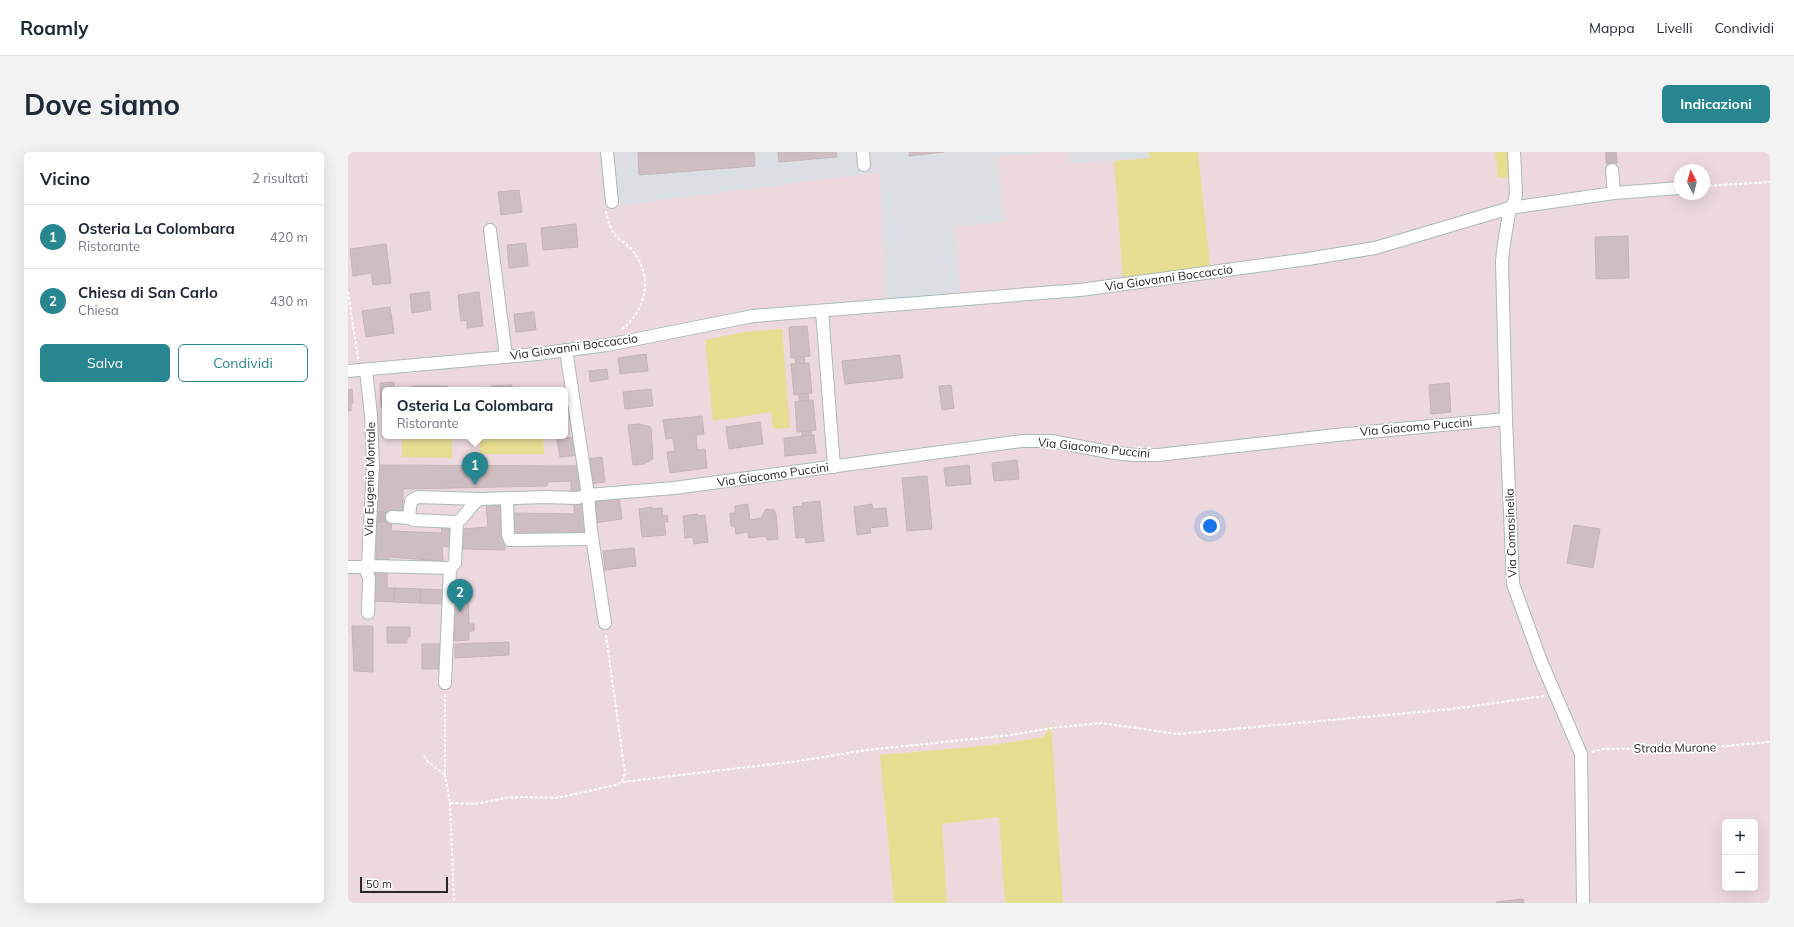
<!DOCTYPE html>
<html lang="it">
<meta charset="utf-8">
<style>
body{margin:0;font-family:Mulish,sans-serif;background:#f2f2f3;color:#1f2937}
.controls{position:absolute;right:12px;bottom:12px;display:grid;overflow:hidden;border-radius:6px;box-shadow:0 4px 16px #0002}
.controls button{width:36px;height:36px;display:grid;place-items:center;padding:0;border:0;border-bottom:1px solid #e0e1e3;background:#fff;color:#1f2937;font:20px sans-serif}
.compass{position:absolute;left:1326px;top:12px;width:36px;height:36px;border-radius:50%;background:#fff;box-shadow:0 4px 16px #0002;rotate:353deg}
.scale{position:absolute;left:12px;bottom:10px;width:88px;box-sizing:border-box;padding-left:4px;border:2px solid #292929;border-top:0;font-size:11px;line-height:14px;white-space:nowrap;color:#292929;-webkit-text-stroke:3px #fff;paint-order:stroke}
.you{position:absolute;left:862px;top:374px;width:14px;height:14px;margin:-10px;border:3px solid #fff;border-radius:50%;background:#1a73e8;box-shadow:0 0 0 6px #1a73e833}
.badge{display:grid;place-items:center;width:26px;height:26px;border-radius:50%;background:#288691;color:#fff;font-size:13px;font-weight:700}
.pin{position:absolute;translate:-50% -33px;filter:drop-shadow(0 1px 2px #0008)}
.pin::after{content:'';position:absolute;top:21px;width:14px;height:12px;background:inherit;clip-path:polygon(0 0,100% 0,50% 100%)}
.popup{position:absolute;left:34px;top:235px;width:186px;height:52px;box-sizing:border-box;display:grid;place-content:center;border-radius:6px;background:#fff;filter:drop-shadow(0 1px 3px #0005);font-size:13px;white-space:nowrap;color:#747a83}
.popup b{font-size:15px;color:#1f2937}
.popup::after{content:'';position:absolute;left:50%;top:100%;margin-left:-8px;border:8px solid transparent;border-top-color:#fff}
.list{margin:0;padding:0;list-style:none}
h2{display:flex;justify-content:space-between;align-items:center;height:52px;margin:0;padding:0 16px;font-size:17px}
h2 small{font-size:13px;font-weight:400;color:#747a83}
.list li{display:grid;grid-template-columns:26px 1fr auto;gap:12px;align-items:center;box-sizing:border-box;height:64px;padding:0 16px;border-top:1px solid #e0e1e3}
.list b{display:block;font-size:15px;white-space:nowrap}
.list p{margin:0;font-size:13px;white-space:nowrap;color:#747a83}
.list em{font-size:13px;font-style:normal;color:#747a83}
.actions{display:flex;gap:8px;padding:12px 16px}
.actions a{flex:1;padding:9px 0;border:1px solid #288691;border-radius:6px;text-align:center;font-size:14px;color:#288691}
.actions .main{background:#288691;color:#fff}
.map{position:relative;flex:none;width:1422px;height:751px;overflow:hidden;border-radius:6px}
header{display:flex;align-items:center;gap:24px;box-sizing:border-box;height:56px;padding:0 20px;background:#fff;border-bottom:1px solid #e0e1e3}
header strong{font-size:19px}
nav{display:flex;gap:22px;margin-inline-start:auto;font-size:14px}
.intro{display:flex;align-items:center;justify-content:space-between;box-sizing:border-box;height:96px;padding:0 24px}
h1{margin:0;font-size:28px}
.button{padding:10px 18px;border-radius:6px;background:#288691;color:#fff;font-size:14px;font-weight:700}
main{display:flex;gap:24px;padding:0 24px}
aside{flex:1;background:#fff;border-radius:6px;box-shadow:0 4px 16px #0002}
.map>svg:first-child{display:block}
.industrial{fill:#dbdfe4}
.green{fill:#e8de91}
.building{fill:#cebec1;stroke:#c8b3b6}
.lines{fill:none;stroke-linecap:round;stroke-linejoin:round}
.minor-tunnel{stroke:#c6b6b9;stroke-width:12;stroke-dasharray:12 6;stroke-linecap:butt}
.minor-casing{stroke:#aababa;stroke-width:14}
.path{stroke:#fff;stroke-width:2;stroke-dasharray:3 2;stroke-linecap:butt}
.minor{stroke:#fff;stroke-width:12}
.labels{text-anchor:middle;stroke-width:3.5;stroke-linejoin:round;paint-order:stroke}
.street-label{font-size:12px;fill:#292929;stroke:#fff}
</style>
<header>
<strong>Roamly</strong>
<nav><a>Mappa</a><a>Livelli</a><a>Condividi</a></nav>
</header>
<div class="intro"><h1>Dove siamo</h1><a class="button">Indicazioni</a></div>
<main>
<aside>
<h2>Vicino<small>2 risultati</small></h2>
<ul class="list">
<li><span class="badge">1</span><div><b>Osteria La Colombara</b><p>Ristorante</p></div><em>420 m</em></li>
<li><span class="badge">2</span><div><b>Chiesa di San Carlo</b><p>Chiesa</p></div><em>430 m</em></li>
</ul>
<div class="actions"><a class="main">Salva</a><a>Condividi</a></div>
</aside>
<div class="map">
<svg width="1422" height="751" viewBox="0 0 1422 751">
<rect width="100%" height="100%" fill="#edd9dd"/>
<g class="industrial">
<path d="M251 0H694L649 5 656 70 607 74 612 142 538 148 532 20 257 55Z"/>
<path d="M720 0H801L802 6 722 11Z"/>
</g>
<g class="green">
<path d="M801 0H850L862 114 775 128 766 9 802 6Z"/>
<path d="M1147 0H1164V25L1150 26Z"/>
<path d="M434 177 442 276 425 277 423 260 365 269 357 188 397 180Z"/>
<path d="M54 284H104V306L54 305Z"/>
<path d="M132 284H195L196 302H132Z"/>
<path d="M703 572 715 751H657L651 665 594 672 599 751H546L532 603 645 593 696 585Z"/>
</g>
<g class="building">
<path d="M290 0H406L407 14 291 23Z"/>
<path d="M430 0H488L489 5 431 10Z"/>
<path d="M561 0H596L561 4Z"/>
<path d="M171 38 174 60 153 63 150 40Z"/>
<path d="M228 72 230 95 195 98 193 76Z"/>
<path d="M1280 84 1281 126 1248 127 1247 85Z"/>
<path d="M178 91 180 114 161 116 159 93Z"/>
<path d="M38 92 43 131 25 133 23 121 5 124 2 97Z"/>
<path d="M81 140 83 158 64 161 62 142Z"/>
<path d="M131 140 135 174 119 176V168L113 169 110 143Z"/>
<path d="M42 155 46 181 18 185 14 159Z"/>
<path d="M186 160 188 178 168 180 166 162Z"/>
<path d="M459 174 462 204 443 206 441 175Z"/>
<path d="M298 202 300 219 272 222 270 206Z"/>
<path d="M552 203 555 226 497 232 494 209Z"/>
<path d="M456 204 457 211 448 212 447 205Z"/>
<path d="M461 211 464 241 446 243 443 212Z"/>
<path d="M259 217 260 227 242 230 241 219Z"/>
<path d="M46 230V238H37V256H33L32 231Z"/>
<path d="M1101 231 1103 260 1083 262 1081 233Z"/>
<path d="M164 233V238H143V234Z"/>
<path d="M603 233 606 256 594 258 591 234Z"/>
<rect x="64" y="234" width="35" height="4"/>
<path d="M4 237 5 251H3V259H0V238Z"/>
<path d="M303 237 305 254 277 257 275 240Z"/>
<path d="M460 241 461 248 451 249V242Z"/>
<path d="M465 248 468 278 449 280 447 250Z"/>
<path d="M354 264 356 282 348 283 349 298 357 297 359 316 322 321 319 300 327 299 325 286 318 287 315 268Z"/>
<path d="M412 270 415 292 381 297 378 275Z"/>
<path d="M291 272 303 275 305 307 296 312 285 313 280 273Z"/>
<path d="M454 279H463L464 284H454Z"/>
<path d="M466 283 468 301 437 304 436 286Z"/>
<path d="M226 285 229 303 212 305 209 287Z"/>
<path d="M254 305 257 330 242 332 239 307Z"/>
<path d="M669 308 671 327 646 329 644 311Z"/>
<path d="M29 313 231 314 235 341 223 342V329L200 330 199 334 55 337V363L44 362 43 379 94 381 93 375 105 376V395L94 394 95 409 41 405 40 411H28Z"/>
<path d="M621 313 623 332 598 334 596 316Z"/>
<path d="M579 324 584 377 559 379 554 326Z"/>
<path d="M271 345 274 367 246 371 243 348Z"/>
<path d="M472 349 476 389 458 391 457 385 448 386 445 355 454 354V351Z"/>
<path d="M155 351 157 398 114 397 113 377 140 375 138 352Z"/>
<path d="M239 351 240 385H166L165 361 226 362V352Z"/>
<path d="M400 352 402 368 413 366 418 357 426 358 428 362 430 387 419 388 418 384 401 386 400 380 388 382 387 374H383L382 361H387V354Z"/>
<path d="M524 352 525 357 538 356 540 374 522 376 523 381 509 383 506 355Z"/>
<path d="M304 355V357L314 356 315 364 319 363 320 370H316L318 383 294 385 291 357Z"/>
<path d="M349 362V364L357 363 360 390 346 392 345 385 337 386 335 364Z"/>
<path d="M1226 373 1252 377 1245 416 1219 411Z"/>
<path d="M286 396 288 414 257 418 255 399Z"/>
<path d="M25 417 39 418V436H47L46 450 24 449Z"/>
<path d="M47 436 73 437 72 451 46 450Z"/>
<path d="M73 437 96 438V452L72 451Z"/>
<path d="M120 442 121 472H126V479H121V488L107 489 103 443Z"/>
<path d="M4 474H25V520L6 519Z"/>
<path d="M39 475H62V485H59V491H39Z"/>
<path d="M161 490V503L107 506V492Z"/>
<path d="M74 492H94L93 517H74Z"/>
<path d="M1175 747 1176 751H1148V750Z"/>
</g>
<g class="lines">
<g class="minor-tunnel">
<path d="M1263 0 1264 18"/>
<path d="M29 365H44"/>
</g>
<defs>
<g id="minor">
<path d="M259 0 264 50"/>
<path d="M515 0 516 13"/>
<path d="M1166 0 1168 42 1166 51 1162 56 1156 91 1154 109 1158 267 1165 432 1193 509 1233 602 1235 751"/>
<path d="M1264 18 1266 41"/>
<path d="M142 78 158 205"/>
<path d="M474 159 486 315"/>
<path d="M218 198 240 343 243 378 257 471"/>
<path d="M18 218 23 263 25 313 20 412"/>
<path d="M0 219 189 202 259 193 405 164 732 138 960 107 1027 96 1162 56 1266 41 1332 36"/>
<path d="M159 346 160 383 162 388 244 387"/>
<path d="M44 365 63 366"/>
<path d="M109 370 65 368 61 363 63 349 69 345 132 347"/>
<path d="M20 412 25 414 103 416 107 411 109 370C118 365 122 352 132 347L197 345 229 346 240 343 326 336 674 289H703L766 301 787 303H810L988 283 1158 267"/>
<path d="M0 415H15L20 412"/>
<path d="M17 415 21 426 20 461"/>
<path d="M97 531 102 416"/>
</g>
</defs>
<use href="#minor" class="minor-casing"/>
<g class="path">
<path d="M1356 34 1422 30"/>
<path d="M258 59C260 69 263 80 271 87 276 91 281 94 285 99 305 125 299 158 273 178"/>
<path d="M0 140 10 207"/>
<path d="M258 483 276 614 277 621 274 630"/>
<path d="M97 542V623L102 651 127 652 157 646 176 645 208 646 268 633 274 630 451 609 519 598 664 583 703 576 753 571 830 582 1104 557 1196 544"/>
<path d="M1244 600 1255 597 1355 596 1422 590"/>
<path d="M76 604 78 608 97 623"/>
<path d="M102 651 106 751"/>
</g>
<use href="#minor" class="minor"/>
</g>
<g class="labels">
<g class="street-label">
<text transform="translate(821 126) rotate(-8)" y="4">Via Giovanni Boccaccio</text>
<text transform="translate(226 195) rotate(-8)" y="4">Via Giovanni Boccaccio</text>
<text transform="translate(1068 275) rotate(-5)" y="4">Via Giacomo Puccini</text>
<text transform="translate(746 296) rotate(6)" y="4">Via Giacomo Puccini</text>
<text transform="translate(425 323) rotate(-8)" y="4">Via Giacomo Puccini</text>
<text transform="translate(22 327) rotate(-89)" y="4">Via Eugenio Montale</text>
<text transform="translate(1163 381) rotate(-92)" y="4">Via Comasinella</text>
<text transform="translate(1327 596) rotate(-1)" y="4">Strada Murone</text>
</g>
</g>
</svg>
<div class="controls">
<button>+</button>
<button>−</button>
</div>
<svg class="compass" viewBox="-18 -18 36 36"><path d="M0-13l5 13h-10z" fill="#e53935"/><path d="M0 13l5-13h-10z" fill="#747a83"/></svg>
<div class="scale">50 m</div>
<div class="you"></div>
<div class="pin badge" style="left:127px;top:333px">1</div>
<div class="popup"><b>Osteria La Colombara</b>Ristorante</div>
<div class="pin badge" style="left:112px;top:460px">2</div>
</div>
</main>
